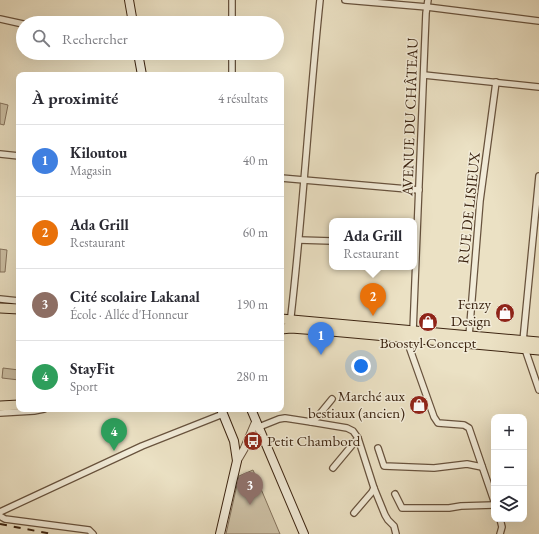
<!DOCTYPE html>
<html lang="fr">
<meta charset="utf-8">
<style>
body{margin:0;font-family:"EB Garamond",serif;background:#f2f2f3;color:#2b2b33}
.controls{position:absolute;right:12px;bottom:12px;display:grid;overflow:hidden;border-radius:8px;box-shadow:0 4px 16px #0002}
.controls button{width:36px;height:36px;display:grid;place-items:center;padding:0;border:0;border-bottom:1px solid #e1e1e2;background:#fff;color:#2b2b33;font:20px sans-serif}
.you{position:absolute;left:361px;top:366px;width:14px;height:14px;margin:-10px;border:3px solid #fff;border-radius:50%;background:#1a73e8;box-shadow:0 0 0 6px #1a73e833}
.badge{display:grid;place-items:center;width:26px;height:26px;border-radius:50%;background:#0b8043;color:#fff;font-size:13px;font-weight:700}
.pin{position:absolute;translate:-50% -33px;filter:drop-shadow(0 1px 2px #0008)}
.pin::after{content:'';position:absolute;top:21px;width:14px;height:12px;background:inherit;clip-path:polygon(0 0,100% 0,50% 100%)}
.popup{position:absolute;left:329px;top:218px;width:88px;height:52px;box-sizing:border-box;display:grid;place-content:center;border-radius:8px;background:#fff;filter:drop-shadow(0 1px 3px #0005);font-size:13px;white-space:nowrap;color:#7c7c81}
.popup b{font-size:15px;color:#2b2b33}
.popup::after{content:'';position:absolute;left:50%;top:100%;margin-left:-8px;border:8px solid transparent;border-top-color:#fff}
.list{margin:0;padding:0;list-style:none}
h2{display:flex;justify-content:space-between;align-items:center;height:52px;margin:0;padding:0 16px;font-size:17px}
h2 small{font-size:13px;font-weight:400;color:#7c7c81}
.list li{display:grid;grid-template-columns:26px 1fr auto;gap:12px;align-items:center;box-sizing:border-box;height:72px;padding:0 16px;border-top:1px solid #e1e1e2}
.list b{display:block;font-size:15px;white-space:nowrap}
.list p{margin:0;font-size:13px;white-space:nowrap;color:#7c7c81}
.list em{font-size:13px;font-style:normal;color:#7c7c81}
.icon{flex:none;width:22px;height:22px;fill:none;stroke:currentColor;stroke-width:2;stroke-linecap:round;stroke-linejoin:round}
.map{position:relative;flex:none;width:539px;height:534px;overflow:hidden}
.search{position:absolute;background:#fff;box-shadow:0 4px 16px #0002;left:16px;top:16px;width:268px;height:44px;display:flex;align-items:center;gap:10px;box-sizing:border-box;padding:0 14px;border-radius:22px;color:#7c7c81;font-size:15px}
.panel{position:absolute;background:#fff;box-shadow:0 4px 16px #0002;left:16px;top:72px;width:268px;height:340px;border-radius:8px}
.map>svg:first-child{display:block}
.green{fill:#cdc1a6;stroke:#84725c}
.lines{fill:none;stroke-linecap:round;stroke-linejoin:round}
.minor-casing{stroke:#68533e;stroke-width:8}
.tertiary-casing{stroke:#68533e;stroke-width:9}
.secondary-casing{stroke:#3c2411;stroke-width:10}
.primary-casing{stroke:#3c2411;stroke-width:11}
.minor{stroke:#f2ecd9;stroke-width:5.5}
.tertiary{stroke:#f2ecd9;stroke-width:7}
.secondary{stroke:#f2ecd9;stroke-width:8}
.primary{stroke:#ebe1c4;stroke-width:9}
.rail{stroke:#3c2411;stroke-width:2;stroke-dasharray:7 7;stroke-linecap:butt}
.labels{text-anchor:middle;stroke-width:3;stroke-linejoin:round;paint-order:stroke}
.street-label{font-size:15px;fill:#3c2411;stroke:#f2ecd9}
.poi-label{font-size:15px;fill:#3c2411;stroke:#f2ecd9;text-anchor:end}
</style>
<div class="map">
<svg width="539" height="534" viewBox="0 0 539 534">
<rect width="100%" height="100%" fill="#ebe1c4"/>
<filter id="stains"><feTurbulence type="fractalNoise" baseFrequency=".005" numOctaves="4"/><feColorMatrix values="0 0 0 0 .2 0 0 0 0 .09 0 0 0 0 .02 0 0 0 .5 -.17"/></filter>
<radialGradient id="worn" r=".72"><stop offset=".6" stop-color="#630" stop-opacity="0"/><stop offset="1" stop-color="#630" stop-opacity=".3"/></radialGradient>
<g class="green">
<path d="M0 103 8 105 4 125 0 124Z"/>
<path d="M0 249 7 250 5 272H0Z"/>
<path d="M3 368 19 370V380L2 378Z"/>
<path d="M253 470 280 534H226L239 476Z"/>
</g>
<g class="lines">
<defs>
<g id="minor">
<path d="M232 0V23"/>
<path d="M345 0 427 7 539 21"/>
<path d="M0 19 23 24"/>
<path d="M232 53V75"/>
<path d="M424 75 539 87"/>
<path d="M0 154 19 156"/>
<path d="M281 178 419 190"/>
<path d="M299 240 332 241"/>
<path d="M0 299 19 301"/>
<path d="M290 320 291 316C303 211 309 105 320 0"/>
<path d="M413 331 426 13 428 0"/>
<path d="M469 336 480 201 496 82"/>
<path d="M406 338 434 417 438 423 464 425 469 428 494 501"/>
<path d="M523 341 539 176"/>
<path d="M525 349 539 390"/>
<path d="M0 413 34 411 44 409"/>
<path d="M311 422 347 428 353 431 358 438 333 468"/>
<path d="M259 427 279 419 285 418 311 422 314 421 332 399"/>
<path d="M378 448 384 466 434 468 467 464 482 467"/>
<path d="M374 488 385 515 388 520 394 526 396 534"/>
<path d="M395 494 402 508H449L461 506 494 505"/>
<path d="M0 512 142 446 223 414"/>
<path d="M354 513 372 492 374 488 358 438"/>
<path d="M0 516 5 519 89 530 93 534"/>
<path d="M500 519 502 527 500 534"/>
</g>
<path id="tertiary" d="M237 461 244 449 256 421"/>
<g id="secondary">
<path d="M129 0 133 23"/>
<path d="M138 53 142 75"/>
<path d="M251 409 304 534"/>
<path d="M220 534 237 461 234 441 221 409"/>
</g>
<g id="primary">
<path d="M0 308 19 309"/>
<path d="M281 319 539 342"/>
<path d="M281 329 291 328 331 331 539 350"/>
<path d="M0 406 19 405"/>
</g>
</defs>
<use href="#minor" class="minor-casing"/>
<use href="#tertiary" class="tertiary-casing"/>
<use href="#secondary" class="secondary-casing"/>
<use href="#primary" class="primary-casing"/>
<use href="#minor" class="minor"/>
<use href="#tertiary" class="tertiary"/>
<use href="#secondary" class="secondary"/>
<use href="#primary" class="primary"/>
<path class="rail" d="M0 524 52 534"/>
</g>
<defs>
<symbol id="shop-disc" viewBox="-11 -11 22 22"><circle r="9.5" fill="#8f2418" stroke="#f2ecd9"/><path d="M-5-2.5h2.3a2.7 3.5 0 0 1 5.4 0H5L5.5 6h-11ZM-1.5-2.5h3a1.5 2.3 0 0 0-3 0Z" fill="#fff"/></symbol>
<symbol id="bus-disc" viewBox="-11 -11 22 22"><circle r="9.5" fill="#8f2418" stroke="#f2ecd9"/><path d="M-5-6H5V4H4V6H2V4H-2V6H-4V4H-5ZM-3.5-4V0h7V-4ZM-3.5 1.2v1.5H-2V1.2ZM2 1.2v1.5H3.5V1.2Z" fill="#fff"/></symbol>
</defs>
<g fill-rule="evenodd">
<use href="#shop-disc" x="494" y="302" width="22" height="22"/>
<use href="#shop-disc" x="417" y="311" width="22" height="22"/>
<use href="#shop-disc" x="408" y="394" width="22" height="22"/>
<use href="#bus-disc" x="242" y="430" width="22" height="22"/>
</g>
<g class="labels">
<g class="street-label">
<text transform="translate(410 117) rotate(-88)" y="5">AVENUE DU CHÂTEAU</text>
<text transform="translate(469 208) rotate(-84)" y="5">RUE DE LISIEUX</text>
</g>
<g class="poi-label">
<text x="491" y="309">Fenzy<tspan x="491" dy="17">Design</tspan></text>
<text x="428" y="348" text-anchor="middle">Boostyl Concept</text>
<text x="405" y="401">Marché aux<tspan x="405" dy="17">bestiaux (ancien)</tspan></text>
<text x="267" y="446" text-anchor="start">Petit Chambord</text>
</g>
</g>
<rect width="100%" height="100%" filter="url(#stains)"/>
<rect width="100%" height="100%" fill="url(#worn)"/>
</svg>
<div class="controls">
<button>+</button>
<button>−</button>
<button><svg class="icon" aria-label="layers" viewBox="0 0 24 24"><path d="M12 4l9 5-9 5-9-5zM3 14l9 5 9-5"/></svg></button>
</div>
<div class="you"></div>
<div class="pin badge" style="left:321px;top:355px;background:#3f7fe0">1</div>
<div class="pin badge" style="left:373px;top:316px;background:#e8710a">2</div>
<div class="popup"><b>Ada Grill</b>Restaurant</div>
<div class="pin badge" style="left:250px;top:505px;background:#8d6e63">3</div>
<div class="pin badge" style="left:114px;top:451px;background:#2e9e5b">4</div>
<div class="search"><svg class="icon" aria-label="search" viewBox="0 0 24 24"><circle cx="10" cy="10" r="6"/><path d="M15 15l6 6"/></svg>Rechercher</div>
<section class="panel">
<h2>À proximité<small>4 résultats</small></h2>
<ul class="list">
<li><span class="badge" style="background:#3f7fe0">1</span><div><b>Kiloutou</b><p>Magasin</p></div><em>40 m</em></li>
<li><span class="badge" style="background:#e8710a">2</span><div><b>Ada Grill</b><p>Restaurant</p></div><em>60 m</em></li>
<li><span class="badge" style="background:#8d6e63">3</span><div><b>Cité scolaire Lakanal</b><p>École · Allée d'Honneur</p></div><em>190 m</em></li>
<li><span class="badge" style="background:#2e9e5b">4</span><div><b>StayFit</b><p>Sport</p></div><em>280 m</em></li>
</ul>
</section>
</div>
